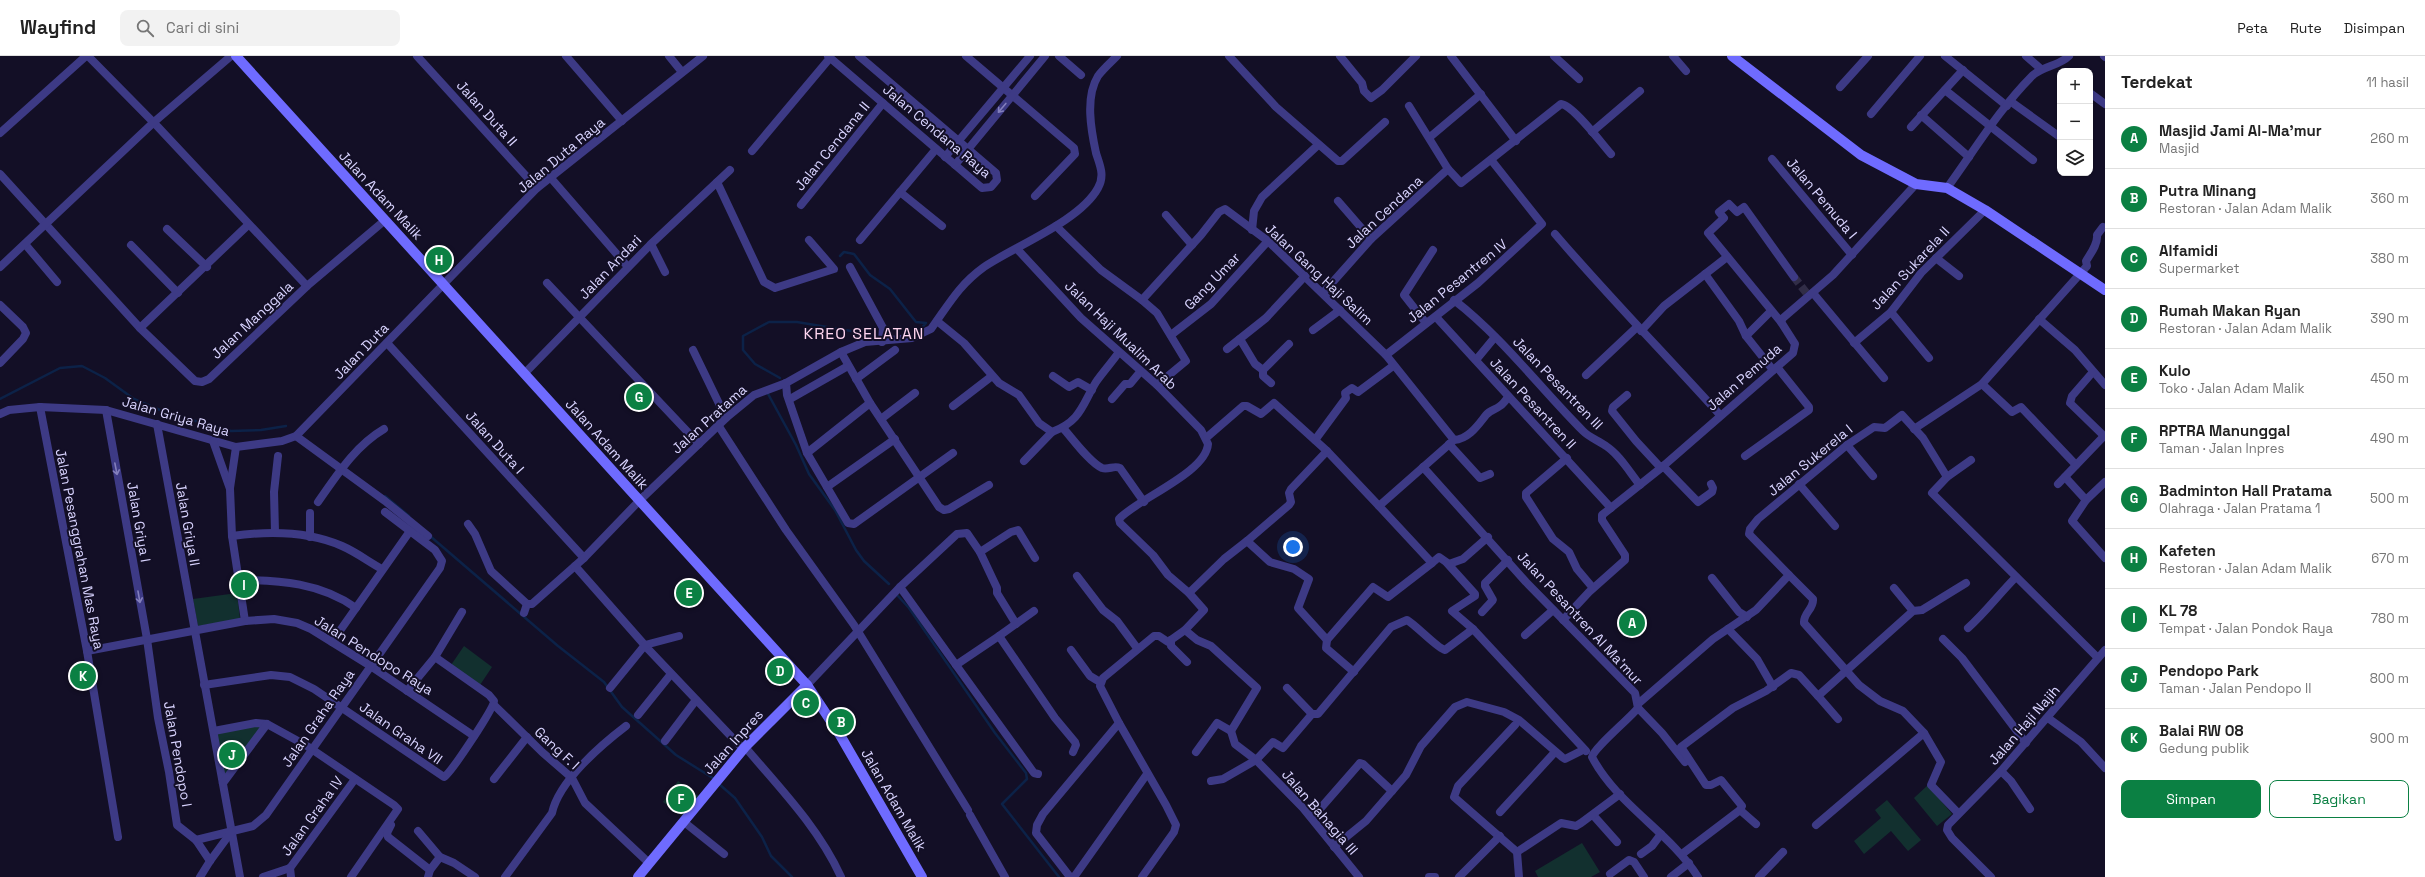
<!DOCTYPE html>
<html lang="id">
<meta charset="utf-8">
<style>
body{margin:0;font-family:"Space Grotesk",sans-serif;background:#f2f2f2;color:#222}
.controls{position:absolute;right:12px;top:12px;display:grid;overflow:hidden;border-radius:8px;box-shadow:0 1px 3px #0004}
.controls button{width:36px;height:36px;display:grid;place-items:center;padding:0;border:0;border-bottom:1px solid #e0e0e0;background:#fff;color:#222;font:20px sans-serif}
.you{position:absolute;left:1293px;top:491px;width:14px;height:14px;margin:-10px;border:3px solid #fff;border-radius:50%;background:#1a73e8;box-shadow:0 0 0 6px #1a73e833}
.badge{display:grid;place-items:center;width:26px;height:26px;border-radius:50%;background:#0b8043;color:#fff;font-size:13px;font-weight:700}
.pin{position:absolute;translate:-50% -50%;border:2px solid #fff;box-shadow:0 1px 4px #0006}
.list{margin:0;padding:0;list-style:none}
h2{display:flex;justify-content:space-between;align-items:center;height:52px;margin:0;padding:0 16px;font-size:17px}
h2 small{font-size:13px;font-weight:400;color:#767676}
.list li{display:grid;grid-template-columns:26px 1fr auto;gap:12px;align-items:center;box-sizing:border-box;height:60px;padding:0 16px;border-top:1px solid #e0e0e0}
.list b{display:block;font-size:15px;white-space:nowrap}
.list p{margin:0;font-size:13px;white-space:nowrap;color:#767676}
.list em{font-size:13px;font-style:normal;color:#767676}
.actions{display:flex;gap:8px;padding:12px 16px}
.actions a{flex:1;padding:9px 0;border:1px solid #0b8043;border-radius:8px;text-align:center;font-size:14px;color:#0b8043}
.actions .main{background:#0b8043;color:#fff}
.icon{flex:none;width:22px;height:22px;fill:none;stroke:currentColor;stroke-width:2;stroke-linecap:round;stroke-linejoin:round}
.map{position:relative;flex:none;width:2105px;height:821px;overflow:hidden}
header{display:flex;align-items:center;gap:24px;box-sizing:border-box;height:56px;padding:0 20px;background:#fff;border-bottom:1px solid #e0e0e0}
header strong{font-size:19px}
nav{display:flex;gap:22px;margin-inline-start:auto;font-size:14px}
.search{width:280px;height:36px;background:#f2f2f2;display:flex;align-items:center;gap:10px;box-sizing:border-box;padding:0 14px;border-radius:8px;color:#767676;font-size:15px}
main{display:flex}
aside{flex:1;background:#fff}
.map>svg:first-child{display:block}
.green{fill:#12302f}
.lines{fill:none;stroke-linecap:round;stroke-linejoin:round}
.stream{stroke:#0c2248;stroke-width:2.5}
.street-tunnel{stroke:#312d47;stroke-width:8;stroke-dasharray:8 4;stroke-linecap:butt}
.street{stroke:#3d3a85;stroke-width:8}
.secondary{stroke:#6f6bff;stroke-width:10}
.oneway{stroke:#837fbc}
.labels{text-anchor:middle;stroke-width:4;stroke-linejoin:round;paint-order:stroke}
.street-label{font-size:14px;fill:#d9d4ff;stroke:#130f26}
.quarter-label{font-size:16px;letter-spacing:1px;fill:#ffd6f0;stroke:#130f26}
</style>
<header>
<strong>Wayfind</strong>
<div class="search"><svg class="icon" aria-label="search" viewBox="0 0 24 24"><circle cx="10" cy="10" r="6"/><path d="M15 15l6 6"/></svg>Cari di sini</div>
<nav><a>Peta</a><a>Rute</a><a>Disimpan</a></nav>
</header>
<main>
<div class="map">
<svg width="2105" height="821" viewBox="0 0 2105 821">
<rect width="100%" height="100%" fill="#130f26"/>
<g class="green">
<path d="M237 537 240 563 198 570 193 543Z"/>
<path d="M464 590 492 611 480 629 451 609Z"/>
<path d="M264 669 225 722 216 677Z"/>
<path d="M678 725 700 741 685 762 663 746Z"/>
<path d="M1928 729 1952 758 1937 770 1914 742Z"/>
<path d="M1887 744 1921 784 1908 795 1891 775 1864 798 1854 785 1881 762 1875 754Z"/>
<path d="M1582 787 1600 816 1591 821H1538L1535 815Z"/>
</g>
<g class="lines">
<g class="stream">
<path d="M840 200 844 196 854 198 870 219 890 233 916 266 926 267 918 276"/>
<path d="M780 322 755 308 743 294V280L769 266H797L875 279"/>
<path d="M767 336 796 389 809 418 835 454 856 494 864 505 889 528"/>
<path d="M0 343 60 312 82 310 105 322 134 343 167 357 231 375 261 374 286 370"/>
<path d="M385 440 409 460"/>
<path d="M430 480 558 590 604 626 622 651 676 699 716 724"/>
<path d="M897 539 909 552 995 677 1026 717 1027 723 1002 748 1059 821"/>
<path d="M719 728 735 742 762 781 771 800 792 821"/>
</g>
<path class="street-tunnel" d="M1794 221 1808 239"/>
<g class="street">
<path d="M88 0 158 71 307 230"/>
<path d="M417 0 537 132"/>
<path d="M566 0 622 65"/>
<path d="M669 0 682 16"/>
<path d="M828 0 982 132 991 131 997 124 996 117 859 0"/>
<path d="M966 0 1074 92 1075 98 1035 140"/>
<path d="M1059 0 1081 19"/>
<path d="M1229 0 1276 51 1338 105H1342L1385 66"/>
<path d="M1340 0 1362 27 1364 35 1371 42 1382 34 1416 0"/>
<path d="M1451 0 1516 85"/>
<path d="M1554 0 1579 23"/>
<path d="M1673 0 1686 15"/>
<path d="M1945 0 2007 50"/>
<path d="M2026 0 2041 13"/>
<path d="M2104 0 2105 1"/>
<path d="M1840 31 1868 0"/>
<path d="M1945 34 2033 104"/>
<path d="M2090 37 2105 48"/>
<path d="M2010 45 2060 81"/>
<path d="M1409 50 1448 113 1461 127 1561 48C1573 49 1602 88 1611 98"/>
<path d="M1871 58 1920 0"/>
<path d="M1921 59 1969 101"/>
<path d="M1911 71 1963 14"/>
<path d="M1592 76 1640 35"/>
<path d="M0 77 86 0"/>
<path d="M1430 81 1481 38"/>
<path d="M752 95 830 2"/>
<path d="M945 101 1030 0"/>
<path d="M1772 103 1852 199"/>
<path d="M955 109 1045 0"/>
<path d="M0 118 140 272 195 325 202 326 209 323 307 230 384 165"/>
<path d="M550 121 628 211"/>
<path d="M717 126 764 226 775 232 834 213 809 184"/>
<path d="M1947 132C1974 95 1999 53 2032 20 2043 10 2059 10 2069 0"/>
<path d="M900 136 942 170"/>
<path d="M1338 145 1371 183"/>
<path d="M801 149 883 47"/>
<path d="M1166 159 1192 189"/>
<path d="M1056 170 1101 214 1142 244 1157 257 1186 305 1157 329"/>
<path d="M167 173 207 211"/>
<path d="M1252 174 1254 155 1262 141 1318 89"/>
<path d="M1555 178C1608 240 1665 298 1720 359"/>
<path d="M860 184 936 93"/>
<path d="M25 188 57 226"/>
<path d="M651 188 665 216"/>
<path d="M131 189 178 237"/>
<path d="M1018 194 1081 262 1157 329 1201 374 1208 388C1206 417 1137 443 1119 463L1120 467 1153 499 1168 519 1189 537 1204 554 1185 574 1168 586 1159 580H1154L1103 622 1100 630 1119 667"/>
<path d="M1936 202 1959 220"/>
<path d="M0 211 154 66 231 0"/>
<path d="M850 211 883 272 882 286"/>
<path d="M1705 218 1739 265 1746 280 1773 314"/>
<path d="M547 227 699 388"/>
<path d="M1323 237 1371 183 1448 113"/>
<path d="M1813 237 1884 322"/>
<path d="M1142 244 1201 179 1219 156 1225 153 1268 185 1386 299 1454 384"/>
<path d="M1454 244C1503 282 1540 332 1583 375 1590 382 1598 384 1606 390 1620 399 1630 417 1640 429"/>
<path d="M0 249 23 271 26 277 23 283 0 307"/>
<path d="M1891 256 1929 302"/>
<path d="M1436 261 1611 452"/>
<path d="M2039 263 2075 294 2105 329"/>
<path d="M937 265 964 287 999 327 1019 339 1039 367 1052 376C1081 365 1082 349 1096 326 1103 316 1112 306 1119 296"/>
<path d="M1781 266 1708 177 1724 162 1719 156 1729 148 1737 156 1744 151 1794 221"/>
<path d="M1426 267 1404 239 1433 194"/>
<path d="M140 272 248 169"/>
<path d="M1313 274 1340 254"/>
<path d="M1641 275 1664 250 1727 201"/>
<path d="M1171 279 1211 248 1268 185"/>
<path d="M1746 280 1771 255"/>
<path d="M1240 283 1255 308 1263 314"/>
<path d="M387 287 584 502"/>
<path d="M1854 287 1891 256 1921 217 1985 154"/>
<path d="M1227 293 1266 262 1305 220"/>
<path d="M693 294 726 362"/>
<path d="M841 296 870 347 939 451 944 454 949 453 989 429"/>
<path d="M1386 299 1478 227 1542 168 1492 105"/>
<path d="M1476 304 1495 281"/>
<path d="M2092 317 2072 340 2070 347 2105 381"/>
<path d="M524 318 651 188 730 114"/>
<path d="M1586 319 1637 271"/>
<path d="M1053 320 1069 331 1078 326 1092 334"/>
<path d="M856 323 895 294"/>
<path d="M786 327 787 339 807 397 848 467 854 468 953 397"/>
<path d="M1271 327 1263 320V314L1289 288"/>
<path d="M1982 328 2012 356 2021 351 2076 409"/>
<path d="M1627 339 1613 351 1612 355 1636 385 1661 412"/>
<path d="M790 343 848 310"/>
<path d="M1112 343 1125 328H1130L1140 316"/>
<path d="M953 350 992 320"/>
<path d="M40 351 87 595 118 781"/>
<path d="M106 354 147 583 158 662 169 716 177 769 196 784 210 805"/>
<path d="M0 358 9 354 40 351 106 354 236 391 282 385 296 380 537 132 703 0"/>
<path d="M881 363 915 337"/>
<path d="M157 368 240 821"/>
<path d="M718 369 786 474 854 569 968 754"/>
<path d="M1063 372C1072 382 1090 407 1102 412 1109 414 1114 409 1120 412L1144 446"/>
<path d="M1914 373 1982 328 2087 210 2086 205C2091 197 2098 188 2097 179L2103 171"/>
<path d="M296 380 385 445 428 480"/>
<path d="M1206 382 1243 350H1247L1261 358 1274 347 1327 395 1379 450"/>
<path d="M1315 384 1346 342 1345 337 1352 332 1358 336 1393 310"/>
<path d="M213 385 230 433 232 480 245 565"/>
<path d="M1449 388 1480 422 1490 418"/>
<path d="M1847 389 1873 420"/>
<path d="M807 397 870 347"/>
<path d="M1745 400 1809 354V351L1777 311"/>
<path d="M1567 402 1526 437V441L1553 483 1569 496 1577 513 1593 532"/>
<path d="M1024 405 1052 376"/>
<path d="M1663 410 1698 446 1712 436 1713 432 1711 428"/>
<path d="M1423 411 1526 526 1635 637 1638 652C1629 663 1594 692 1592 701 1617 749 1670 776 1698 821"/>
<path d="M1947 421 1971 404"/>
<path d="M2065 421 2086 444"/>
<path d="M2105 426 2086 444 2072 465 2105 502"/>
<path d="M1799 428 1835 470"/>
<path d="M2058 428 2104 380"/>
<path d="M827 431 895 383"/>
<path d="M230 432 236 391"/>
<path d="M318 446C337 419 355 390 384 373"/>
<path d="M468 468 475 478 491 515 527 548H532L584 502 639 445 726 362 754 339 786 327 841 296 865 286 912 282 931 273C949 248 959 229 984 211 1015 190 1080 165 1098 132 1105 119 1100 110 1096 97 1091 74 1085 41 1098 20 1103 13 1111 6 1117 0"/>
<path d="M275 476 274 436 278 400"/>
<path d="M232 480C268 475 308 475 342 490 356 496 369 506 382 513"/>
<path d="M310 481V457"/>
<path d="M1488 481 1463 503 1449 508 1439 501 1432 507 1379 450 1454 384C1469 383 1478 369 1486 359 1490 354 1495 354 1500 350 1503 348 1506 344 1508 341"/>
<path d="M1247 485 1289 449 1291 446 1289 437 1291 433 1327 395"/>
<path d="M980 496 997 532V537L1016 568"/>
<path d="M1447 507 1475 538V540L1452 555 1473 573 1586 695"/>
<path d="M575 510 649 594 743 693"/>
<path d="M1789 519 1813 543C1814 553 1803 557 1804 567L1859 629 1880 645 1903 655 1924 677 1941 706 1931 729 1958 757"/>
<path d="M1077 520 1103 554 1117 565 1137 592"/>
<path d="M1712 522 1739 556 1747 561"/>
<path d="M239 524C280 524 321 527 356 552"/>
<path d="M900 531 956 609 999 580 1055 662 1075 686 1076 689 1073 696"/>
<path d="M1894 532 1913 555"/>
<path d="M1189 537 1224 503 1247 485 1270 506 1294 513 1309 523 1298 552 1327 584"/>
<path d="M1482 556 1493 544 1485 530V527L1508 504"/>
<path d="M524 557 527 548"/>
<path d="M1563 564 1589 536 1625 504V499L1602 464V459L1661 412 1793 297 1795 288 1781 266 1783 262 1833 219 1916 128"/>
<path d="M1968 572C1986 556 1999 538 2016 521"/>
<path d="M1728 573 1757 603 1773 631"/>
<path d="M1185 574 1197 584 1211 590 1257 632 1231 675 1217 667 1196 696"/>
<path d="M1525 579 1553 554"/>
<path d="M999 580 1034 555"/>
<path d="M1943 583 1962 602 2026 687"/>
<path d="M1171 584V590L1187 606"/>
<path d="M332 586 410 475"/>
<path d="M1071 594 1090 620 1100 626"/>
<path d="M87 595 245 565 274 563 297 567 311 573 369 609 474 680"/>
<path d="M956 609 1034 717 1038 718"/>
<path d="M1354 616 1326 592 1327 584 1373 531 1388 541 1432 507"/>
<path d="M204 629 271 619 290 621 314 633 444 721C451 717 494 652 494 645L489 639 435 601"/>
<path d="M807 629 900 531 957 478 967 477 980 496 1011 476 1018 474 1035 502"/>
<path d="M610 632 645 589 679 580"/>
<path d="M1287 632 1312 658"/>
<path d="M407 635 435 601 462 556"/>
<path d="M1818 640 1838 663"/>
<path d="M1639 647 1713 583 1756 554 1789 519 1749 478 1750 473 1758 463 1847 389 1874 371 1885 372 1902 359 1923 382 1947 421 1932 437 2098 602"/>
<path d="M494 649 542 696 572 722 585 747 649 807"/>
<path d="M1638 652 1662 677 1685 706"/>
<path d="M638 659 671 618"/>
<path d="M2048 662 2081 686 2105 712"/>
<path d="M1515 669 1458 730 1454 741 1517 796"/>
<path d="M214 675 256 667 267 668 307 690 394 749 398 753 351 821"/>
<path d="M1231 675 1235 688 1256 704 1303 752 1359 821"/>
<path d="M665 685 696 644"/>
<path d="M745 691C779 731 819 772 841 821"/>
<path d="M2001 715 2011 725 2030 753"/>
<path d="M494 723 527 681"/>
<path d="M1211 725 1223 723 1256 704 1273 686 1283 692 1312 658H1318L1391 571 1407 564C1417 570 1438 593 1445 594L1473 573"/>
<path d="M223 727 267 668"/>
<path d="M1740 754 1756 768"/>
<path d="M1500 756 1555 696"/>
<path d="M970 759 1005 821"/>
<path d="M1593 759 1617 786"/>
<path d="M1312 762 1360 707 1363 708 1392 735"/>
<path d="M684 766 724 798"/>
<path d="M391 769 387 777 388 781 430 814"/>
<path d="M1816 769 1924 677"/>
<path d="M418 775 440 801 454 807 475 821"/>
<path d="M196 784 253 770 266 759 440 512 442 505 435 494 385 456"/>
<path d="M1334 791 1366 765 1406 719 1421 690 1455 651 1467 646 1504 656 1519 664 1562 701 1565 703 1583 694"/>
<path d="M1641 798 1652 790 1661 778"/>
<path d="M1682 798 1740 754 1742 750 1721 724 1711 729H1706L1681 691 1733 652 1766 635 1791 617 1799 619 1818 640 1913 555 1922 554 1966 527"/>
<path d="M290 812 355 723"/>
<path d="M290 812 291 821"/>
<path d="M1610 818 1629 804 1634 806 1644 821"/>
<path d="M200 821 210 805 232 775"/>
<path d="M263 821 290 812"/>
<path d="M428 821 430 814 440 801"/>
<path d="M505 821 552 757C559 725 601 689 626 670"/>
<path d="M1070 821 1036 777 1037 769 1043 758 1119 667 1166 749 1176 769 1174 776 1142 821"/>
<path d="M1074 821 1147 718"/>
<path d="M1429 821H1435"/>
<path d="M1459 821 1500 780"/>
<path d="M1519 821 1517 796 1561 767 1576 770 1581 767 1620 738"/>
<path d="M1671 821 1689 807"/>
<path d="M1759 821 1783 796"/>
<path d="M1991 821 1952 782 1947 774 1948 769 2001 715 2105 594"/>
</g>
<g class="secondary">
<path d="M236 0 807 629 840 679 922 821"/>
<path d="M1732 0 1861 99 1916 128 1947 132 1985 154 2105 234"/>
<path d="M638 821 745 691 807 629"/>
</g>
</g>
<defs><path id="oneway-shaft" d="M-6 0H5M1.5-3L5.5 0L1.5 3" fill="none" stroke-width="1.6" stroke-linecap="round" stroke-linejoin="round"/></defs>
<g class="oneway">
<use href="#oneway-shaft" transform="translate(1002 52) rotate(130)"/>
<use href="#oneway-shaft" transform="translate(116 413) rotate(79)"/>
<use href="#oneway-shaft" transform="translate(139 541) rotate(80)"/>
</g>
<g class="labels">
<g class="street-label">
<text transform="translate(487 57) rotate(48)" y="5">Jalan Duta II</text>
<text transform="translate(937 75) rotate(40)" y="5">Jalan Cendana Raya</text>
<text transform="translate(832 90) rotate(-51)" y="5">Jalan Cendana II</text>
<text transform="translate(561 99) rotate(-40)" y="5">Jalan Duta Raya</text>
<text transform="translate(381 139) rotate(47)" y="5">Jalan Adam Malik</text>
<text transform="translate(1822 142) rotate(50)" y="5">Jalan Pemuda I</text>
<text transform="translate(1384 156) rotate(-43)" y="5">Jalan Cendana</text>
<text transform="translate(610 211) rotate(-46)" y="5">Jalan Andari</text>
<text transform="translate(1910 212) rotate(-47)" y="5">Jalan Sukarela II</text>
<text transform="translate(1319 218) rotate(43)" y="5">Jalan Gang Haji Salim</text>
<text transform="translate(1212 225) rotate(-46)" y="5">Gang Umar</text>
<text transform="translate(1457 225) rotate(-39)" y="5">Jalan Pesantren IV</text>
<text transform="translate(252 264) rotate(-43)" y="5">Jalan Manggala</text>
<text transform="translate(1121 279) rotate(44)" y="5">Jalan Haji Mualim Arab</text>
<text transform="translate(361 295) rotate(-46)" y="5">Jalan Duta</text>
<text transform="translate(1744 321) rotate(-41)" y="5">Jalan Pemuda</text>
<text transform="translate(1558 327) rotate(46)" y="5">Jalan Pesantren III</text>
<text transform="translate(1533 347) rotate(47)" y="5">Jalan Pesantren II</text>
<text transform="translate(176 360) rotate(16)" y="5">Jalan Griya Raya</text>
<text transform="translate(709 363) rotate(-42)" y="5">Jalan Pratama</text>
<text transform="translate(495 386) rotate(48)" y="5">Jalan Duta I</text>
<text transform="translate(607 388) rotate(48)" y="5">Jalan Adam Malik</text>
<text transform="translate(1810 404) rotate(-39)" y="5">Jalan Sukerela I</text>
<text transform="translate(139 466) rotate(80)" y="5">Jalan Griya I</text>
<text transform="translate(188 468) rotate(80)" y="5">Jalan Griya II</text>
<text transform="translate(80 493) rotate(79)" y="5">Jalan Pesanggrahan Mas Raya</text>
<text transform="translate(1580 562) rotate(47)" y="5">Jalan Pesantren Al Ma'mur</text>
<text transform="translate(374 599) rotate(32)" y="5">Jalan Pendopo Raya</text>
<text transform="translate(318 662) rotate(-55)" y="5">Jalan Graha Raya</text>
<text transform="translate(2024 669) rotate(-49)" y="5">Jalan Haji Najih</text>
<text transform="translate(401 677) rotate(35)" y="5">Jalan Graha VII</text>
<text transform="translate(733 686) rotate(-48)" y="5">Jalan Inpres</text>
<text transform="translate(557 692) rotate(43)" y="5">Gang F. I</text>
<text transform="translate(178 698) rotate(80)" y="5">Jalan Pendopo I</text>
<text transform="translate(894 744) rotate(60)" y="5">Jalan Adam Malik</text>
<text transform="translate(1320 756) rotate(49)" y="5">Jalan Bahagia III</text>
<text transform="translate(312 760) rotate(-54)" y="5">Jalan Graha IV</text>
</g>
<g class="quarter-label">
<text x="864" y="283">KREO SELATAN</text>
</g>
</g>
</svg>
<div class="controls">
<button>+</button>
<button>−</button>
<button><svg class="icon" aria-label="layers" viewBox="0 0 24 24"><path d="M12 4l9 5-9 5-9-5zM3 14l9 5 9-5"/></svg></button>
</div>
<div class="you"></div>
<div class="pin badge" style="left:1632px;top:567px">A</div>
<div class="pin badge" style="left:841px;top:666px">B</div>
<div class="pin badge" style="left:806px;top:647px">C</div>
<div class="pin badge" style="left:780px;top:615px">D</div>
<div class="pin badge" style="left:689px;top:537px">E</div>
<div class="pin badge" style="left:681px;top:743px">F</div>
<div class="pin badge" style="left:639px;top:341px">G</div>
<div class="pin badge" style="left:439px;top:204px">H</div>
<div class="pin badge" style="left:244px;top:529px">I</div>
<div class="pin badge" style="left:232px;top:699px">J</div>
<div class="pin badge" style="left:83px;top:620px">K</div>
</div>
<aside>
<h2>Terdekat<small>11 hasil</small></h2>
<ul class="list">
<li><span class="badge">A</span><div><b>Masjid Jami Al-Ma'mur</b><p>Masjid</p></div><em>260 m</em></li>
<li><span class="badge">B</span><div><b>Putra Minang</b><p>Restoran · Jalan Adam Malik</p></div><em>360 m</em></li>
<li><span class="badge">C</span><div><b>Alfamidi</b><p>Supermarket</p></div><em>380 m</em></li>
<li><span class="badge">D</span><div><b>Rumah Makan Ryan</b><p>Restoran · Jalan Adam Malik</p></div><em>390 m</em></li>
<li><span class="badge">E</span><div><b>Kulo</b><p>Toko · Jalan Adam Malik</p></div><em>450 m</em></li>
<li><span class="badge">F</span><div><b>RPTRA Manunggal</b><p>Taman · Jalan Inpres</p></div><em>490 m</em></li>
<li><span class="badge">G</span><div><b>Badminton Hall Pratama</b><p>Olahraga · Jalan Pratama 1</p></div><em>500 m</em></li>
<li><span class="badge">H</span><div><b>Kafeten</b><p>Restoran · Jalan Adam Malik</p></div><em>670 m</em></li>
<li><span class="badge">I</span><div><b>KL 78</b><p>Tempat · Jalan Pondok Raya</p></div><em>780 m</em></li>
<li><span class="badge">J</span><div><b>Pendopo Park</b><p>Taman · Jalan Pendopo II</p></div><em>800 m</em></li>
<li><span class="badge">K</span><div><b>Balai RW 08</b><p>Gedung publik</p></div><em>900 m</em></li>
</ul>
<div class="actions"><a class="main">Simpan</a><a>Bagikan</a></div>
</aside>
</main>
